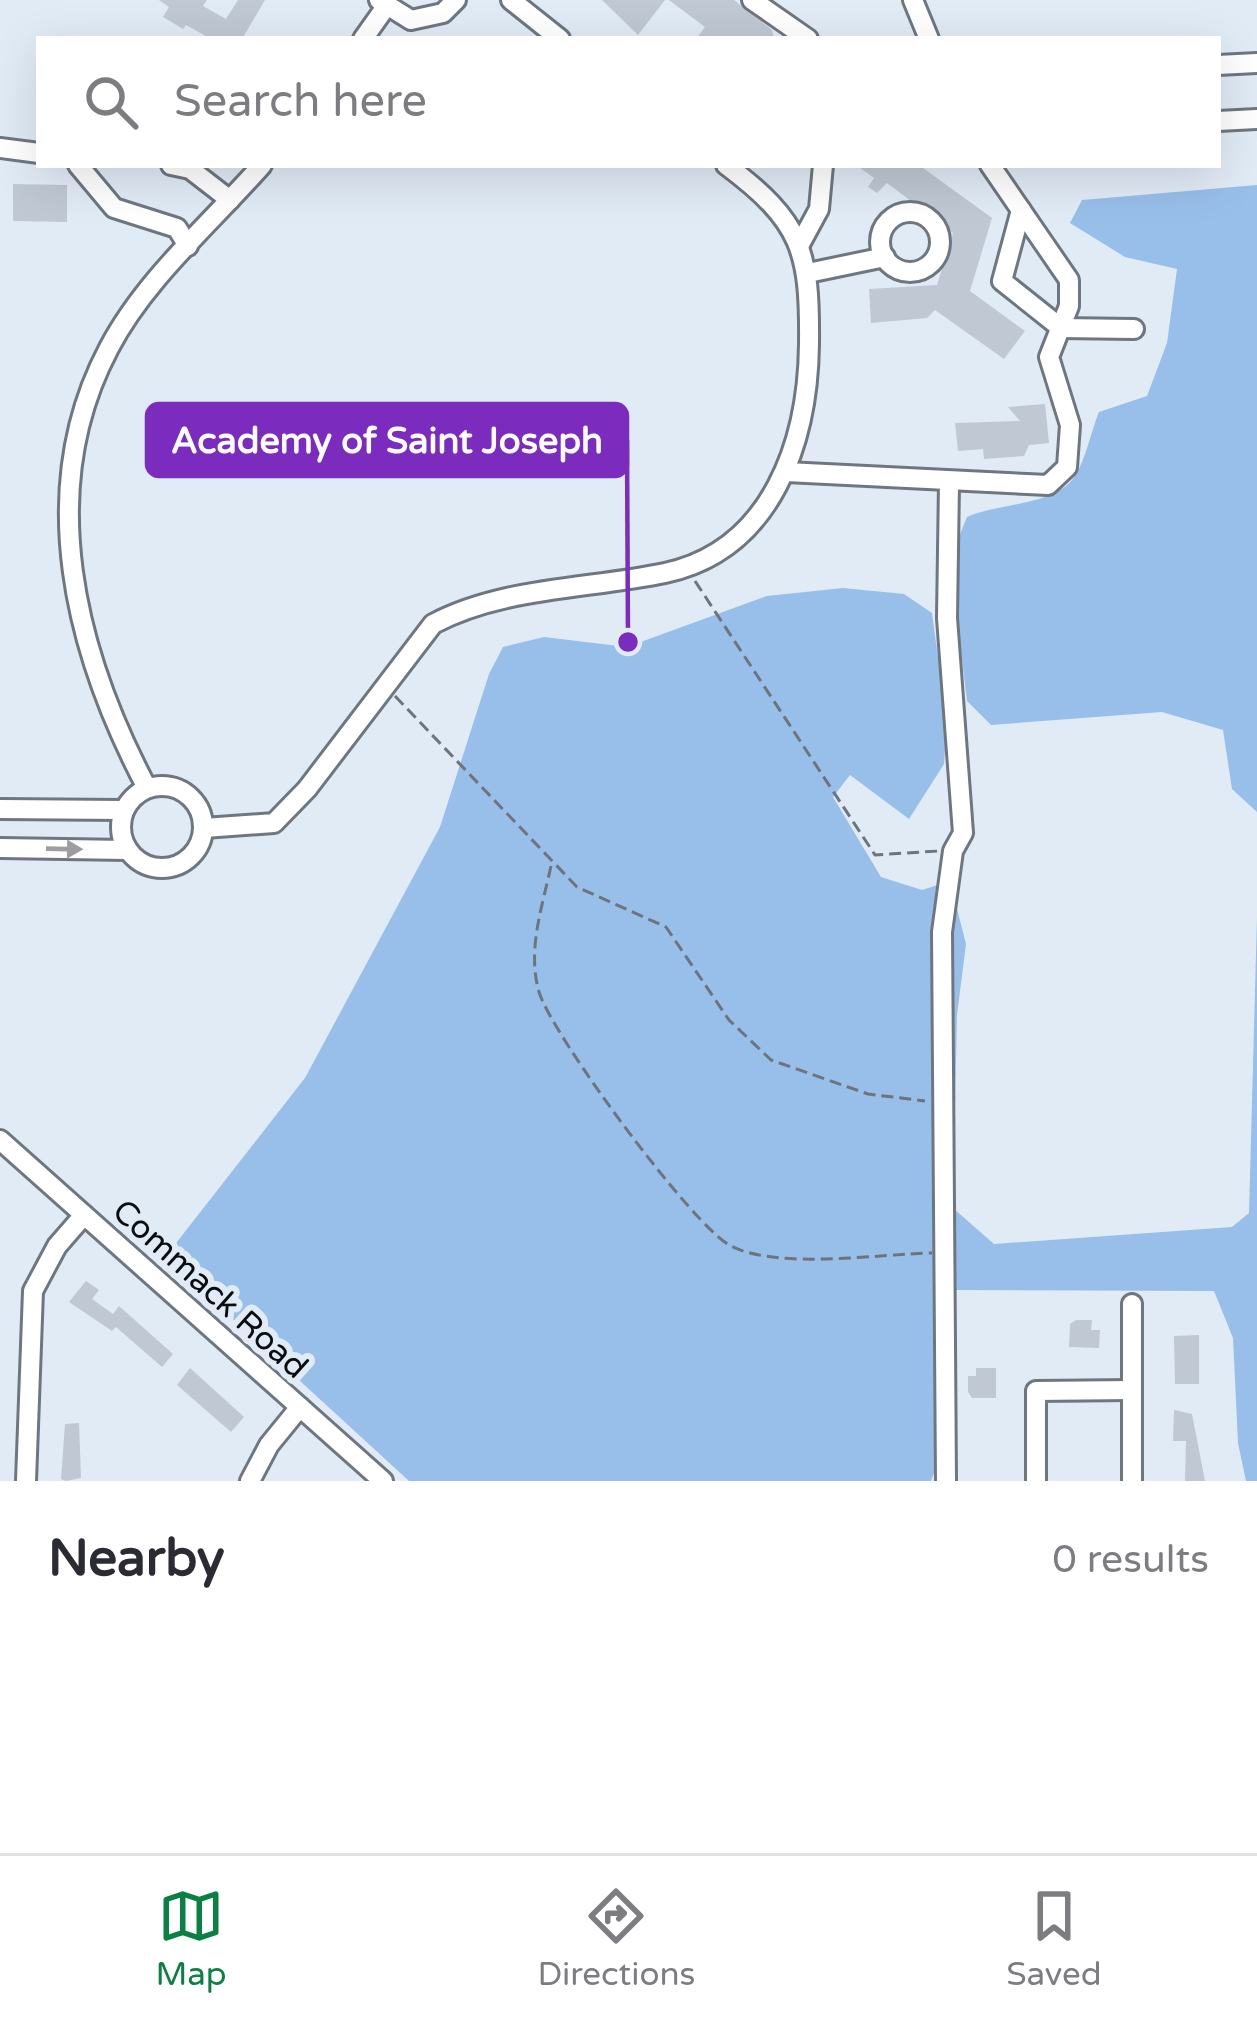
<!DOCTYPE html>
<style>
body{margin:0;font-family:"Varela Round",sans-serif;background:#f2f2f3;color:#2b2b33}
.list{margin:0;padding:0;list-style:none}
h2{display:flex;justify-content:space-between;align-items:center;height:156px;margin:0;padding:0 48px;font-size:51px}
h2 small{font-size:39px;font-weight:400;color:#7c7c81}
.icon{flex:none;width:66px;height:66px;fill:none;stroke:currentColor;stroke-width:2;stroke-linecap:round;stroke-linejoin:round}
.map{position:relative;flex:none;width:1257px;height:1481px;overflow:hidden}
.search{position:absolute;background:#fff;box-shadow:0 12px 48px #0002;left:36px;right:36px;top:36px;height:132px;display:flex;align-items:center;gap:30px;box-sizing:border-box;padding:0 42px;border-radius:0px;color:#7c7c81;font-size:45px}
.sheet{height:372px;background:#fff}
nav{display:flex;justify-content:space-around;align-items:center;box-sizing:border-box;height:168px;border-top:3px solid #e1e1e2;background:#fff;font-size:33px;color:#7c7c81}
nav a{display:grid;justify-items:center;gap:6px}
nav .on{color:#0b8043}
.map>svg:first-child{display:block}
.green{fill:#98bfea}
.building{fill:#bfc8d3}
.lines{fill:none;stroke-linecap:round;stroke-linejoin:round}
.minor-casing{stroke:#6e7780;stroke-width:24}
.path{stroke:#6e747b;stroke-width:3;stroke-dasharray:12 6;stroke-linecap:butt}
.minor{stroke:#fff;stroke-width:18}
.oneway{fill:#9d9e9f}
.labels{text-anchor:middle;stroke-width:12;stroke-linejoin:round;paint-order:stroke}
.street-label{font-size:33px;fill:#0a0d10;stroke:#e1ebf6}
.leader{fill:none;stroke:#7b2cbf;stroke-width:4.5}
.callout-dot{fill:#7b2cbf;stroke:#e1ebf6;stroke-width:4.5}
.callout{fill:#7b2cbf;stroke:#7b2cbf;stroke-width:4.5}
.callout-label{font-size:36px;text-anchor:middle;font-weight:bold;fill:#fff}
</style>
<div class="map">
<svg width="1257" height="1481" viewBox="0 0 1257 1481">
<rect width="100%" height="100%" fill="#e1ebf6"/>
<g class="green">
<path d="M1257 185V812L1232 789 1223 730 1162 712 991 725 967 701 950 559 967 517C997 503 1056 506 1075 476 1086 459 1091 431 1099 412L1147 396 1167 343 1177 269 1125 257 1070 223 1082 200Z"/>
<path d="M843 588 904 594 932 613 947 723 944 764 909 819 850 775 833 797 881 877 922 890 950 881 966 944 957 1015 953 1208 994 1244 1232 1227 1249 1213 1257 917V1481H1246L1238 1443 1233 1338 1214 1291 952 1290 938 1463 931 1481H409L178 1269 173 1247 305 1078 440 827 489 674 503 647 544 637 627 647 767 596Z"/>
</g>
<g class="building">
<path d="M159 0H207L203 6 226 19 238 0H265L242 39H211L186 25 183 29 163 17 169 7Z"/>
<path d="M602 0H665L638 35Z"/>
<path d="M669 0H734L772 30 774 39H696L705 27Z"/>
<path d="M856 165H919L992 218 970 291 1025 331 1004 359 935 310 927 318 871 323 869 289 937 285 953 233 887 183 877 193 868 187 874 178Z"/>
<path d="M13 184 67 185V222L13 221Z"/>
<path d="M1045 404 1049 443 1029 445 1024 456 984 459 983 449 958 451 955 423 1020 421 1008 407Z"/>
<path d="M86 1281 99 1290 92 1299 113 1314 119 1306 173 1354 162 1367 116 1327 112 1331 69 1302Z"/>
<path d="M1076 1320H1092L1091 1330H1100L1099 1348 1069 1347 1070 1324Z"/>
<path d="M1199 1335V1384H1175L1174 1336Z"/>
<path d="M190 1368 244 1417 231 1432 177 1385Z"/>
<path d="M976 1368H996V1398H972L968 1392V1376H976Z"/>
<path d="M1174 1410 1192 1414 1205 1481H1185L1186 1441H1173Z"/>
<path d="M79 1423 81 1478 66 1481 61 1479 65 1424Z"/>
</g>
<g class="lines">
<defs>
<g id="minor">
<path d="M379 0 411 20 443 13 456 0"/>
<path d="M511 0 560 39"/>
<path d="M752 0 808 39"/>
<path d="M913 0 929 39"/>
<path d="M363 39 385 8"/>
<path d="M1218 65 1257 63"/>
<path d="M1218 121 1257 119"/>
<path d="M0 148 39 153"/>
<path d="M78 165 114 208 177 228 188 246"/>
<path d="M171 165 190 169 230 200"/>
<path d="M1021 210 1002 281 1061 328 1134 329"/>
<circle cx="910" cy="242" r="30"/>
<path d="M799 246 819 209 823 165"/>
<path d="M808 273 885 257"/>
<path d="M786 472 1048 485 1067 467 1070 425 1049 357 1069 306V280L990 165"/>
<circle cx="162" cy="827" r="41"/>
<path d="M147 788C76 654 33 491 109 348 145 279 211 223 262 165"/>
<path d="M0 809 123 810"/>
<path d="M204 828 274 823 307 789 433 624C503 587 589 589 665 573 773 550 808 440 809 344 810 251 802 222 726 165"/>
<path d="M0 848 128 850"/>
<path d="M0 1140 383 1481"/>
<path d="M1132 1304V1481"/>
<path d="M26 1481 33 1291 57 1246 84 1215"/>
<path d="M250 1481 269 1445 300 1407"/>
<path d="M946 1481 942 932 953 851 963 833 947 618 949 483"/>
<path d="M1036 1481V1391L1132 1390"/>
</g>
</defs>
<use href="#minor" class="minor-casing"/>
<g class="path">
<path d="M695 581 875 855 939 851"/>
<path d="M395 696 577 887 666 927 729 1020 771 1060 868 1094 925 1101"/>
<path d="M551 866C542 908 527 950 539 992 552 1035 693 1227 731 1246 778 1270 879 1254 932 1253"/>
</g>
<use href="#minor" class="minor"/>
</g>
<defs><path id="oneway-solid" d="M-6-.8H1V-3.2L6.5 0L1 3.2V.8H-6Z" transform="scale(3)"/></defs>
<use class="oneway" href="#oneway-solid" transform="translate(64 849) rotate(1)"/>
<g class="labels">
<g class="street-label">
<text transform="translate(211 1288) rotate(42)" y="12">Commack Road</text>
</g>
</g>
<path class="leader" d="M628 642L627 440"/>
<circle class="callout-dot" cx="628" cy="642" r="12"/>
<rect class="callout" x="147" y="404" width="480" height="72" rx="12"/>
<g class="callout-label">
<text x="387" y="453">Academy of Saint Joseph</text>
</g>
</svg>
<div class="search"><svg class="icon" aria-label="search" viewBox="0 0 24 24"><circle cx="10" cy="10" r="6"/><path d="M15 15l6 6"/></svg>Search here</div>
</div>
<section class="sheet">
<h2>Nearby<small>0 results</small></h2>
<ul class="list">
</ul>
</section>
<nav>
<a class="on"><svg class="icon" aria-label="map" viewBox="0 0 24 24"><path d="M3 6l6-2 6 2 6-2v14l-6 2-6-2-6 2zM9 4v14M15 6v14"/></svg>Map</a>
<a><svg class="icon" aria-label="directions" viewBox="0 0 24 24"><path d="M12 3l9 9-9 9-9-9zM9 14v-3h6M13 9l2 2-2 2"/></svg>Directions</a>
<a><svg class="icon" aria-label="saved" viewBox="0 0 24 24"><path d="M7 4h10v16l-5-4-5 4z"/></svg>Saved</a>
</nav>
